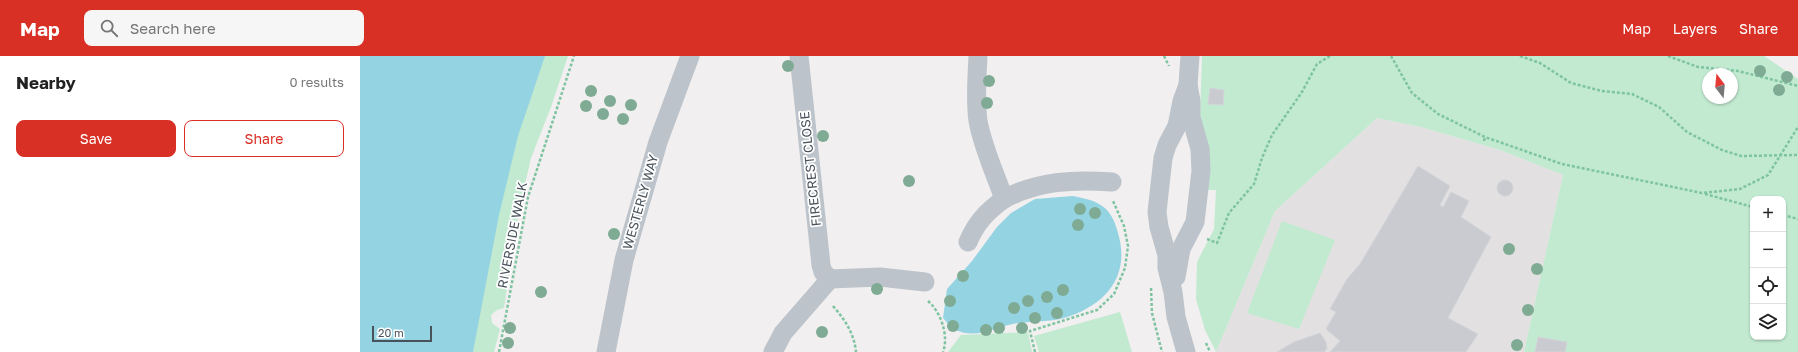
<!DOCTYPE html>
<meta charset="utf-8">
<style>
body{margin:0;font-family:"Golos Text",sans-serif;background:#f6f6f6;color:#222}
.controls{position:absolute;right:12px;bottom:12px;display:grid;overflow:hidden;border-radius:8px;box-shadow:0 1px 3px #0004}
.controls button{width:36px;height:36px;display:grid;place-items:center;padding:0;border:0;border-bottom:1px solid #e0e0e0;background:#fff;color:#222;font:20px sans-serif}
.compass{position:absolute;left:1342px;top:12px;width:36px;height:36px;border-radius:50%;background:#fff;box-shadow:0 1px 3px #0004;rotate:344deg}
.scale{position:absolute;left:12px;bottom:10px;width:60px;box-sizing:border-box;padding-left:4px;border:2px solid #49525a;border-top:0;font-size:11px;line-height:14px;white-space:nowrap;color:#49525a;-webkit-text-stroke:3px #fff;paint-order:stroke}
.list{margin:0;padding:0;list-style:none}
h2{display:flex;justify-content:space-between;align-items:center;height:52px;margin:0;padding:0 16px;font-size:17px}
h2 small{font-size:13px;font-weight:400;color:#767676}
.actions{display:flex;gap:8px;padding:12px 16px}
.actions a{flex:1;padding:9px 0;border:1px solid #d93025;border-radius:8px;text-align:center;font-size:14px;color:#d93025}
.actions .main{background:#d93025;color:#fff}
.icon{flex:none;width:22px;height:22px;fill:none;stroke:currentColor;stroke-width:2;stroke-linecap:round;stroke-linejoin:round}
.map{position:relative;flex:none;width:1438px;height:296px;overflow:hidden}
header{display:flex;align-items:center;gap:24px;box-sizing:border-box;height:56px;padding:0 20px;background:#d93025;color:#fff}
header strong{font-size:19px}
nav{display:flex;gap:22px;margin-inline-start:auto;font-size:14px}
.search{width:280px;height:36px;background:#f6f6f6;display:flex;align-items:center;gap:10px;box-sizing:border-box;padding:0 14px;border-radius:8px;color:#767676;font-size:15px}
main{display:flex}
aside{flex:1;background:#fff}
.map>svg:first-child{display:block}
.education{fill:#e2e0e0}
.green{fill:#c2ead1;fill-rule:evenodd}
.water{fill:#94d3e2}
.building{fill:#c9cbd1;stroke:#d3d5d9}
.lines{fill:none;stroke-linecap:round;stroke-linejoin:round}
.path{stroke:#7ec4a1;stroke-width:2.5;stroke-dasharray:3 2;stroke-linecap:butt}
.minor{stroke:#bcc3ca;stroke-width:19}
.tree{fill:#7fab94}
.labels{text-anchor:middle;stroke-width:3.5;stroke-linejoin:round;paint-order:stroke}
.street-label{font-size:13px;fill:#49525a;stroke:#fff}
</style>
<header>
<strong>Map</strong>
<div class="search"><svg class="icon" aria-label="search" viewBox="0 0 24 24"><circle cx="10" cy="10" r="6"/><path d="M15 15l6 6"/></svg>Search here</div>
<nav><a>Map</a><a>Layers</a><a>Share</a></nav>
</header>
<main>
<aside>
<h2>Nearby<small>0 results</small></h2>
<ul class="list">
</ul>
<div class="actions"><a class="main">Save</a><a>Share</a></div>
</aside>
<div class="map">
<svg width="1438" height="296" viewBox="0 0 1438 296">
<rect width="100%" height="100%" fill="#f1efef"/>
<path class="education" d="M1017 62 1061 71 1140 94 1203 119 1164 296H856L915 155Z"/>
<g class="green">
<path d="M111 0H208L191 51 171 102 159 154 144 252 137 254 131 259 132 267 140 273 134 296H51Z"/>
<path d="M842 0H1404L1438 23V296H1164L1203 119 1140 94 1061 71 1017 62 915 155 856 296 845 274 836 243 837 206 854 173 856 134H845L846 93 840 58ZM1348 18H1372V42H1348ZM1393 143H1423V281H1393Z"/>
<path d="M922 165 975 184 939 273 887 257Z"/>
<path d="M760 256 772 296H679L674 280Z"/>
<path d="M668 276 672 296H588L601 279Z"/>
</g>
<g class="water">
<path d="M0 0H185L158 80 139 159 113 296H0Z"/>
<path d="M713 140C739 145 751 150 758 177 771 221 745 250 704 262 690 266 673 265 658 267 637 270 615 285 594 273 590 271 586 265 583 262L587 233 612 205 637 171 651 157 675 143Z"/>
</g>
<g class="building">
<path d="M850 32 864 34 863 49 848 48Z"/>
<path d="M1058 110 1090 130 1080 149 1083 151 1091 136 1109 145 1101 161 1131 181 1088 262 1118 278 1106 296H970L980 285 966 273 976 256 970 253 987 223 1000 208Z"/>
<circle cx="1145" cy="132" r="8"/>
<path d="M960 277 966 286 967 293 964 296H917L934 286Z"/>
<path d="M1178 281 1207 286 1205 296H1175Z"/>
</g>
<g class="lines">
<g class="path">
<path d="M804 0 809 10"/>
<path d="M1031 0 1052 37 1078 58 1125 81 1202 108 1342 137 1380 133 1408 119 1438 71"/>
<path d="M1160 0 1180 7 1211 27 1242 35 1272 38 1299 51 1327 76 1362 94 1381 100 1438 99"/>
<path d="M1308 0 1338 11 1378 15 1438 30"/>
<path d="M1124 85 1125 81"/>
<path d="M1345 138 1393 151"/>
<path d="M1423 159 1438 163"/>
<path d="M847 183 857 187 869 157 894 128 902 102 912 79 942 36 957 8 970 0"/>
<path d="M791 232 792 257 802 296"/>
<path d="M568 245C581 256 589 280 583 296"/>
<path d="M473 250C485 264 494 277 496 296"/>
<path d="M846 287 850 296"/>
<path d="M139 296 168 141 214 0"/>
<path d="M675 296 670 275 737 254 754 238 765 212 768 190 764 170 753 145"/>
</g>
<g class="minor">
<path d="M644 143C678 125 714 123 752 126"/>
<path d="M608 186C616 167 627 155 644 143 635 117 623 92 618 65 615 44 617 22 618 0"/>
<path d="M816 221 821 193 835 166 841 115 840 93 831 61V45L828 29 830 0"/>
<path d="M470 223 520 221 565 226"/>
<path d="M246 296 264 204 298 86 330 0"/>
<path d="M413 296 423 277 470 223 463 216 461 209 439 0"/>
<path d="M826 296 816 261 813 236 807 212V199L799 171 797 156 803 102 807 89 817 70 822 45 828 29"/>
</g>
</g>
<g class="tree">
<circle cx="428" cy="10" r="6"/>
<circle cx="1400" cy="15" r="6"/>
<circle cx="1427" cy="21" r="6"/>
<circle cx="629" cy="25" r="6"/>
<circle cx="1419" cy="34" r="6"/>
<circle cx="231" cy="35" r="6"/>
<circle cx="250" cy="45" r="6"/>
<circle cx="627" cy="47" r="6"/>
<circle cx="271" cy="49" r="6"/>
<circle cx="226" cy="50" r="6"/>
<circle cx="243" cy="58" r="6"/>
<circle cx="263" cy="63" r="6"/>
<circle cx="463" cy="80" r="6"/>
<circle cx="549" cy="125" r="6"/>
<circle cx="720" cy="153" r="6"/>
<circle cx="735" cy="157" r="6"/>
<circle cx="718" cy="169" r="6"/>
<circle cx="254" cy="178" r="6"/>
<circle cx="1149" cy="193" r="6"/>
<circle cx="1177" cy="213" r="6"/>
<circle cx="603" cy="220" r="6"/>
<circle cx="517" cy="233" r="6"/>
<circle cx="703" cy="234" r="6"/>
<circle cx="181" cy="236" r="6"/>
<circle cx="687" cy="241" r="6"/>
<circle cx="590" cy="245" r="6"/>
<circle cx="668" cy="245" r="6"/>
<circle cx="654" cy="252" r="6"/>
<circle cx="1168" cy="254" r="6"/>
<circle cx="697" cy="257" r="6"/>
<circle cx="675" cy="262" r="6"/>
<circle cx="593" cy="270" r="6"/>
<circle cx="150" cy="272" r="6"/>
<circle cx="639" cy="272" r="6"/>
<circle cx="662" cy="272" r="6"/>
<circle cx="626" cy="274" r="6"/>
<circle cx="462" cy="276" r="6"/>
<circle cx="148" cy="287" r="6"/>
<circle cx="1157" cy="289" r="6"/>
</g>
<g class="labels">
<g class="street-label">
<text transform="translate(450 113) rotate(-96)" y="5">FIRECREST CLOSE</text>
<text transform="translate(280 146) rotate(-74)" y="5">WESTERLY WAY</text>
<text transform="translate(152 179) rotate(-79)" y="5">RIVERSIDE WALK</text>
</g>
</g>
</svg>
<div class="controls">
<button>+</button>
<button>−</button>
<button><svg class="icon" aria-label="locate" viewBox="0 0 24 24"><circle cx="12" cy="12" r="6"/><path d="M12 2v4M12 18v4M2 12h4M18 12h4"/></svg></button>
<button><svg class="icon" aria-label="layers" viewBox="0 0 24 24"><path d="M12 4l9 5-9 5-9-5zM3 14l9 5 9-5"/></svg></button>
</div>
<svg class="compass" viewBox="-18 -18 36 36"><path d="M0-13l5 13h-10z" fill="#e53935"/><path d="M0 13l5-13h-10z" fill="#767676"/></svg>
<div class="scale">20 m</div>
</div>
</main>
